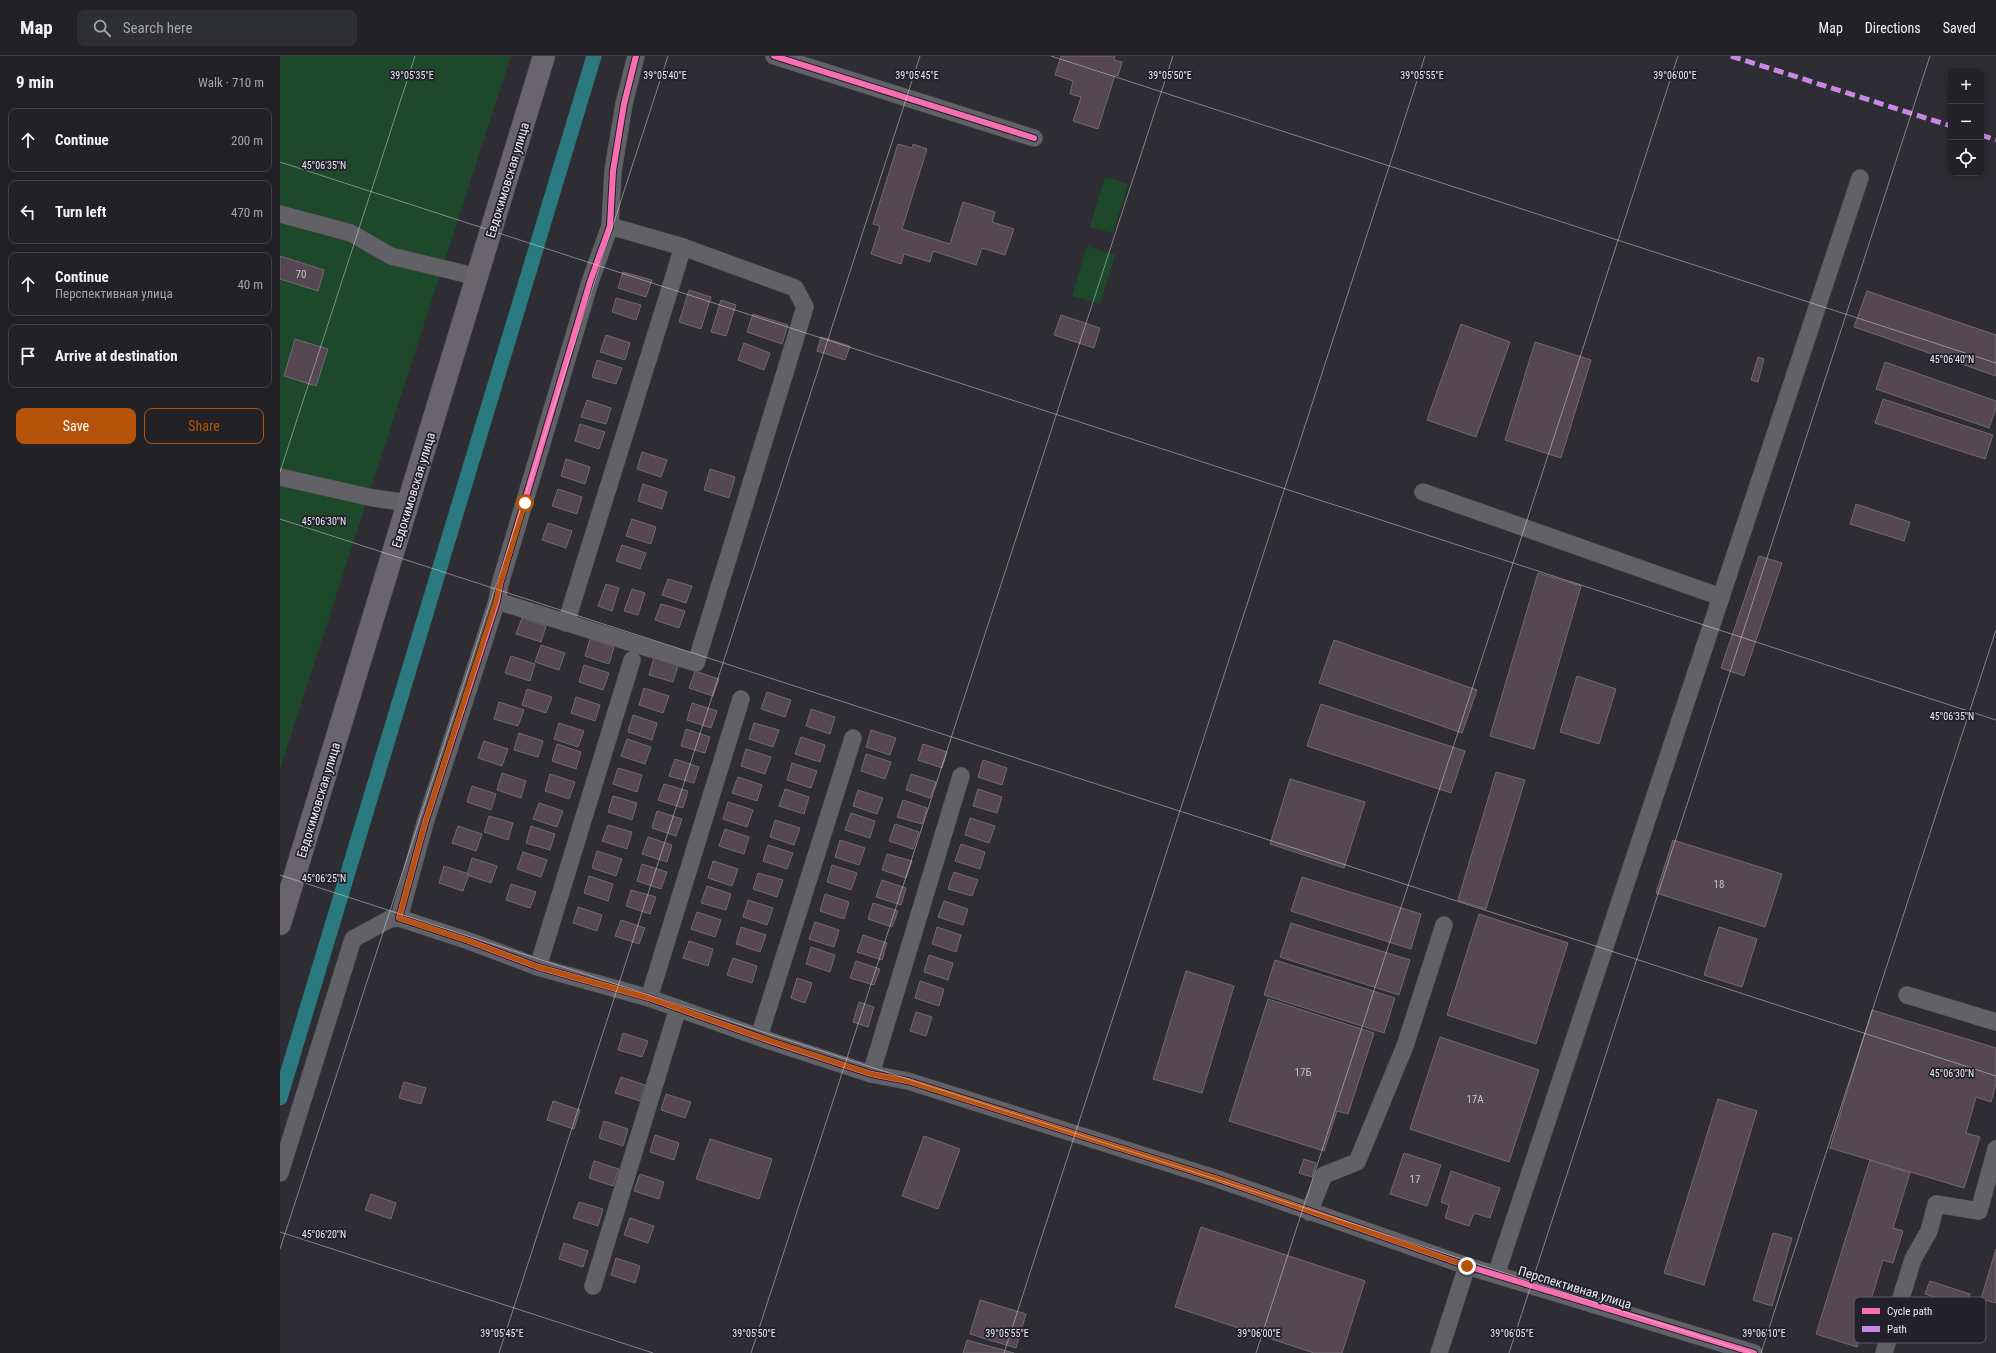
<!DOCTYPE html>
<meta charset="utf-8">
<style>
body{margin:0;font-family:"Roboto Condensed",sans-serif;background:#2e2f32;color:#f1f3f6}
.controls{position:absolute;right:12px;top:12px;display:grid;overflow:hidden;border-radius:8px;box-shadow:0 2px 10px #0003}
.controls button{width:36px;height:36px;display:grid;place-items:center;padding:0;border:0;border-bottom:1px solid #3f3f43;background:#222226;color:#f1f3f6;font:20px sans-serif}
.stop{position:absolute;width:12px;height:12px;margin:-9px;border:3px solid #b45309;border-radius:50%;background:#fff}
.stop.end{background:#b45309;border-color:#fff;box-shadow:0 1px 4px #0008}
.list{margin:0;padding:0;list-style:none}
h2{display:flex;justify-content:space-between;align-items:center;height:52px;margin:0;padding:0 16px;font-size:17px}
h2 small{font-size:13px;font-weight:400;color:#a2a4a7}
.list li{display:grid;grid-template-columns:26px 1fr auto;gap:12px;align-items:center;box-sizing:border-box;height:64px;margin:0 8px 8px;padding:0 8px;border:1px solid #3f3f43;border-radius:8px}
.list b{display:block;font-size:15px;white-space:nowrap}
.list p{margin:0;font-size:13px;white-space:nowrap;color:#a2a4a7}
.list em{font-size:13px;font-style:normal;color:#a2a4a7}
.actions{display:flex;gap:8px;padding:12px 16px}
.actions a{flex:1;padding:9px 0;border:1px solid #b45309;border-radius:8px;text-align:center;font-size:14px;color:#b45309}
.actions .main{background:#b45309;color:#fff}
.icon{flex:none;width:22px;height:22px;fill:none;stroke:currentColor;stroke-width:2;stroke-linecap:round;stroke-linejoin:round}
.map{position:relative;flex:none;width:1716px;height:1297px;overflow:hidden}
header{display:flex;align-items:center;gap:24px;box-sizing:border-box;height:56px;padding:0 20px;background:#222226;border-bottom:1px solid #3f3f43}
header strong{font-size:19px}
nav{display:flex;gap:22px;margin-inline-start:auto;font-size:14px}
.search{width:280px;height:36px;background:#2e2f32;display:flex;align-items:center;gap:10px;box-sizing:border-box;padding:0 14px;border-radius:8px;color:#a2a4a7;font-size:15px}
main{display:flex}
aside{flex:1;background:#222226}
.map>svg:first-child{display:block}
.green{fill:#1d482a}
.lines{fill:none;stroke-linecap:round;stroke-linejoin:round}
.canal{stroke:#2b7a7f;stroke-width:15}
.building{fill:#564750;stroke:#6f6c70}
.minor-casing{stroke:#49484e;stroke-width:18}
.major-casing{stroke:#49484e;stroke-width:23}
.minor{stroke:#626166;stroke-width:17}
.major{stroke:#6a646d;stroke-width:22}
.quiet{stroke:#c787e3;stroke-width:5;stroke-dasharray:10 5;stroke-linecap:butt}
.cycleway-casing{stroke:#22212c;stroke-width:8}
.cycleway{stroke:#f96db3;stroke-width:6}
.route{stroke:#b45309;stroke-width:5}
.ticks{fill:none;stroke:#eaeaf1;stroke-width:1;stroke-opacity:0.45}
.labels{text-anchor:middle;stroke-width:3.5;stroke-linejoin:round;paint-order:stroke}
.number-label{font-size:11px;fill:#c5c1c9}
.street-label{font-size:13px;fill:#eaeaf1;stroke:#22212c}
.key{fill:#22212c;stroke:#5e5d67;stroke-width:1}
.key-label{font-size:11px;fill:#eaeaf1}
.ticks-label{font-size:10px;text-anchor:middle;fill:#eaeaf1;stroke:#22212c;stroke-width:3.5;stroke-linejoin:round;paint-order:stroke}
</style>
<header>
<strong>Map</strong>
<div class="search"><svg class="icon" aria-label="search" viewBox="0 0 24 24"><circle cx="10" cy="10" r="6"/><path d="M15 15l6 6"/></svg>Search here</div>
<nav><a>Map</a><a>Directions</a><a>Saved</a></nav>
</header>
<main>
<aside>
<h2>9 min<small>Walk · 710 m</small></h2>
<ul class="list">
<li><svg class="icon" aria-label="ahead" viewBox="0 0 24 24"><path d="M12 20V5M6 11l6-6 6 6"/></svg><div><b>Continue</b></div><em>200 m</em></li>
<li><svg class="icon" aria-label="left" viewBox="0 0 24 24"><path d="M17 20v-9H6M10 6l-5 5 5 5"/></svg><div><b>Turn left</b></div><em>470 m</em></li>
<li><svg class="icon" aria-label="ahead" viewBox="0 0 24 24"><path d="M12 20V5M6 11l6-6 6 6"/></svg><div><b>Continue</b><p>Перспективная улица</p></div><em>40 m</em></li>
<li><svg class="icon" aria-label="arrive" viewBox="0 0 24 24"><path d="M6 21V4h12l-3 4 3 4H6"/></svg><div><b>Arrive at destination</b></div></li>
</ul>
<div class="actions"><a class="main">Save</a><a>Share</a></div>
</aside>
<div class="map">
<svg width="1716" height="1297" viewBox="0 0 1716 1297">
<rect width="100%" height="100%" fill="#2e2d33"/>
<g class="green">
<path d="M0 0H231L0 713Z"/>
<path d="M825 121 848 128 833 177 810 171Z"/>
<path d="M807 190 835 199 820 248 792 240Z"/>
</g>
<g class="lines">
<path class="canal" d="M0 1042 314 0"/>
</g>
<g class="building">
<path d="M781 0H835L834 4 842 6 838 20 835 19 818 73 793 65 801 41 790 38 793 25 775 19Z"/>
<path d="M618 88 632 92 633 88 647 93 622 173 670 188 683 146 715 156 712 166 734 173 725 199 702 192 696 209 653 195 650 206 624 198 621 208 591 198 600 170 593 168Z"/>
<path d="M0 200 44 214 38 235 0 223Z"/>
<path d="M343 216 372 224 366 241 338 232Z"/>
<path d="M409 234 431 241 421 273 399 266Z"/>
<path d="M1587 235 1716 279V320L1574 271Z"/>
<path d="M336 242 361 249 356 264 332 256Z"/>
<path d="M441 244 456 249 446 280 431 276Z"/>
<path d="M473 258 508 269 502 288 467 276Z"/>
<path d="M781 259 820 272 814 292 774 279Z"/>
<path d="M1181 268 1230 286 1196 381 1147 364Z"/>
<path d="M326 279 350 287 345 304 320 296Z"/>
<path d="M541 281 570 290 565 304 537 295Z"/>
<path d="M15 283 48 293 36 330 4 320Z"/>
<path d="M1255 286 1311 304 1281 402 1225 384Z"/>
<path d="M464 287 490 297 484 314 458 304Z"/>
<path d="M1478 301 1484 303 1478 326 1471 324Z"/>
<path d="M317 304 342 312 336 328 312 321Z"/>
<path d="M1605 306 1716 345V352L1709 372 1596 333Z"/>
<path d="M1603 343 1713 379 1705 403 1595 367Z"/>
<path d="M307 344 331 352 326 368 301 361Z"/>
<path d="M300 368 325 376 319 393 295 385Z"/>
<path d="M362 396 387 404 381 421 357 413Z"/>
<path d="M286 403 310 411 305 428 281 420Z"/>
<path d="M430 413 455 421 449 442 424 434Z"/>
<path d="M363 428 387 436 382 453 358 445Z"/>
<path d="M278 433 302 441 297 458 272 450Z"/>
<path d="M1576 448 1630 466 1624 485 1570 468Z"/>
<path d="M352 463 376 471 371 488 346 480Z"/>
<path d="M268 467 292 475 286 492 262 484Z"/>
<path d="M342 489 366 497 360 513 336 505Z"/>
<path d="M1479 500 1502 507 1464 620 1441 612Z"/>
<path d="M1258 517 1301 530 1254 693 1210 680Z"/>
<path d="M388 523 412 530 406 547 382 539Z"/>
<path d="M326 528 339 532 332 555 318 550Z"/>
<path d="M352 533 365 537 358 559 344 555Z"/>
<path d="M381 548 405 555 399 572 375 564Z"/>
<path d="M242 562 266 570 261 586 236 578Z"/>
<path d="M310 583 334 591 329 608 305 600Z"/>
<path d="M1054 584 1197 634 1182 677 1039 627Z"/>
<path d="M261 589 285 597 279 614 255 606Z"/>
<path d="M231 600 255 608 250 625 225 617Z"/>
<path d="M374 602 398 610 393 626 369 619Z"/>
<path d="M304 609 329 617 323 634 299 626Z"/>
<path d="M415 615 439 623 433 640 409 632Z"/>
<path d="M1297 620 1336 633 1319 688 1280 676Z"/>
<path d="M364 632 389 640 383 657 359 649Z"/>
<path d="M247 633 272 641 266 657 242 649Z"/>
<path d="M487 636 511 644 505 661 481 653Z"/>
<path d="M296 641 320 649 315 665 291 657Z"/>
<path d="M219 646 244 654 238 670 214 663Z"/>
<path d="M412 647 437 655 431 672 407 664Z"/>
<path d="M1041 648 1185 695 1171 737 1027 690Z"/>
<path d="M531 653 555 661 550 678 526 670Z"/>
<path d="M353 659 377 667 372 684 348 676Z"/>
<path d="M279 667 304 675 298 691 274 683Z"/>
<path d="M474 667 499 674 493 691 469 683Z"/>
<path d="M406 673 430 681 425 697 401 690Z"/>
<path d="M591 674 616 682 610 699 586 691Z"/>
<path d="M239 677 263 685 258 701 234 694Z"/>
<path d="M521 681 545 689 540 706 515 698Z"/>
<path d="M347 683 371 691 365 708 341 700Z"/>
<path d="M204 685 228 693 222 710 198 702Z"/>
<path d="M277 688 301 696 296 713 272 705Z"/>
<path d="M643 688 667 696 662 712 638 704Z"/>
<path d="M466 693 491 701 485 718 461 710Z"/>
<path d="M586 698 611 706 605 723 581 715Z"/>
<path d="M395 703 419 711 414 727 389 720Z"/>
<path d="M703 704 727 712 722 729 698 721Z"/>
<path d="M512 707 537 715 531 732 507 724Z"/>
<path d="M338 712 362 719 357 736 333 728Z"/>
<path d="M1216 716 1245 724 1206 853 1178 844Z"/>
<path d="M222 717 246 725 241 742 217 734Z"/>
<path d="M270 718 295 726 289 743 265 735Z"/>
<path d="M631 718 656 726 650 742 626 734Z"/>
<path d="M458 721 482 729 477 745 452 737Z"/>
<path d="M1010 723 1085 746 1064 812 990 788Z"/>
<path d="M384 728 408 735 403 752 378 744Z"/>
<path d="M192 730 216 738 211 754 187 746Z"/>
<path d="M505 733 529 741 524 758 499 750Z"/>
<path d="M698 733 722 741 717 757 693 750Z"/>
<path d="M578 734 603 742 597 758 573 750Z"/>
<path d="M333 740 357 747 352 764 328 756Z"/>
<path d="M623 744 647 752 642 768 617 761Z"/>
<path d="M448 746 473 754 467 771 443 763Z"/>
<path d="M259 747 283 755 277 771 253 763Z"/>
<path d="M377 755 402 763 396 780 372 772Z"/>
<path d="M571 757 595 765 590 782 565 774Z"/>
<path d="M209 760 233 767 228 784 204 776Z"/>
<path d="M690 762 715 770 709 787 685 779Z"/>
<path d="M495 764 520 772 514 789 490 781Z"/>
<path d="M615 768 639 776 633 793 609 785Z"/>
<path d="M328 769 352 776 347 793 322 785Z"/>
<path d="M178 770 202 778 196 795 172 787Z"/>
<path d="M251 770 275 778 270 794 246 787Z"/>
<path d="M445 773 469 781 464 798 439 790Z"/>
<path d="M368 781 392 789 387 806 362 798Z"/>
<path d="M560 784 585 792 579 809 555 801Z"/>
<path d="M1393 784 1502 818 1485 871 1376 837Z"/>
<path d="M681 788 705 796 700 813 675 805Z"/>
<path d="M488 789 513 797 507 813 483 805Z"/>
<path d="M317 795 342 803 336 820 312 812Z"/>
<path d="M243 796 267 804 261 821 237 813Z"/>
<path d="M607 798 632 805 626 822 602 814Z"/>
<path d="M192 802 217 810 211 827 187 819Z"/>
<path d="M433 805 458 813 452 830 428 822Z"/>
<path d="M362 808 387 816 381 833 357 825Z"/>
<path d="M552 809 577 817 571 834 547 826Z"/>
<path d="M164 810 189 818 183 835 159 827Z"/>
<path d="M674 816 698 824 692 840 668 833Z"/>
<path d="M478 817 503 824 497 841 473 833Z"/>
<path d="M309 820 333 828 328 845 304 837Z"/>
<path d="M1022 821 1141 858 1131 893 1011 855Z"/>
<path d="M602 824 626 832 621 849 596 841Z"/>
<path d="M231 828 256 836 250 852 226 844Z"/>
<path d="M427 830 451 838 446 854 421 847Z"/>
<path d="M351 834 376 841 370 858 346 850Z"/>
<path d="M545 838 569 846 564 863 540 855Z"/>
<path d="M468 844 493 852 487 869 463 861Z"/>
<path d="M664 845 688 853 683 869 658 861Z"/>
<path d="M593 847 618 855 612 871 588 863Z"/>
<path d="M298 851 322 859 317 875 293 867Z"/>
<path d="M417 856 441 864 435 881 411 873Z"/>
<path d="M1199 858 1288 887 1256 988 1167 959Z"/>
<path d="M341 864 365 872 359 888 335 880Z"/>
<path d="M535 866 559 874 554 891 529 883Z"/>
<path d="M1011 867 1130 904 1119 939 1000 901Z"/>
<path d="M461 871 486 879 480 896 456 888Z"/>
<path d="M657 871 681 879 676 896 652 888Z"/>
<path d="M1439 871 1477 883 1462 931 1424 919Z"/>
<path d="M583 879 607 887 602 904 577 896Z"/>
<path d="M409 885 433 893 428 910 403 902Z"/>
<path d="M531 891 555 899 550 916 526 908Z"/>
<path d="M649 899 673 907 668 924 644 916Z"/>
<path d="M453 902 477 910 472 927 447 919Z"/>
<path d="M995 904 1115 942 1104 977 984 939Z"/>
<path d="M576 905 600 913 594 929 570 922Z"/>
<path d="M906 915 954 930 922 1037 873 1023Z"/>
<path d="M517 922 532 927 525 947 511 942Z"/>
<path d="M640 925 664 933 659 950 635 942Z"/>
<path d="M988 943 1094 977 1068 1058 1057 1055 1044 1095 949 1065Z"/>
<path d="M579 946 594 951 588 971 573 966Z"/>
<path d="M1592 954 1716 992V1028L1711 1046 1696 1041 1686 1077 1700 1081 1684 1132 1550 1092Z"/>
<path d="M636 956 652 961 646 980 630 975Z"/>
<path d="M343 977 368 985 362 1001 338 994Z"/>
<path d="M1160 981 1259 1014 1229 1106 1130 1073Z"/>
<path d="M341 1021 365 1029 360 1045 335 1037Z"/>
<path d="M124 1026 146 1032 141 1048 119 1042Z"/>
<path d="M386 1038 411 1046 405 1062 381 1054Z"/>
<path d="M1438 1043 1477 1055 1424 1229 1384 1217Z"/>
<path d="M273 1045 300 1054 294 1073 267 1064Z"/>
<path d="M324 1065 348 1073 343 1090 319 1082Z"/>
<path d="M375 1079 399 1087 394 1104 370 1096Z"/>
<path d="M644 1080 680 1093 658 1153 622 1140Z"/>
<path d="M430 1083 492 1103 479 1143 416 1123Z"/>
<path d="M1124 1097 1161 1109 1147 1150 1110 1138Z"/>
<path d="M1024 1103 1036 1107 1032 1121 1019 1117Z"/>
<path d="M1590 1104 1630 1117 1613 1172 1623 1175 1613 1207 1603 1204 1591 1244 1595 1245 1592 1257 1588 1256 1577 1291 1536 1278Z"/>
<path d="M314 1105 339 1113 333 1130 309 1122Z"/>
<path d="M1171 1115 1220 1132 1210 1162 1194 1157 1189 1170 1165 1162 1169 1149 1161 1146Z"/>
<path d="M360 1118 384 1126 379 1143 354 1135Z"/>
<path d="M91 1138 116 1147 111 1163 85 1154Z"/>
<path d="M299 1146 323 1153 318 1170 293 1162Z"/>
<path d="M350 1162 374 1170 368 1187 344 1179Z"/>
<path d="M921 1171 1085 1225 1062 1297H1034L895 1251Z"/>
<path d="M1493 1177 1512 1182 1492 1250 1473 1244Z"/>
<path d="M284 1187 308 1195 303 1211 279 1203Z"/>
<path d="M1716 1193V1247L1701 1243Z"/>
<path d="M336 1202 360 1210 355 1227 331 1219Z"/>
<path d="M1650 1225 1690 1238 1677 1277 1639 1265 1643 1252 1676 1263 1680 1249 1645 1238Z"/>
<path d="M700 1244 746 1258 736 1292 690 1278Z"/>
<path d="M687 1284 734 1297H683Z"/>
</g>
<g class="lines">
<defs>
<g id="minor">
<path d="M356 0 344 48 333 115 330 170 310 226 220 528 217 545 145 767 119 862 189 885 258 911 369 942 490 985 591 1018 628 1025 938 1123 1187 1210 1474 1297"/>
<path d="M494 0 754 82"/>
<path d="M0 158 71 177 111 200 198 221"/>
<path d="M0 421 93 442 129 447"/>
<path d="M1143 436 1441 541"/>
<path d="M217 545 416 607 525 251 515 232 403 191 330 170"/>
<path d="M286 567 403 191"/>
<path d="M258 911 352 604"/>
<path d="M1627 939 1716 966"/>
<path d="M369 942 461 643"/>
<path d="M479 981 573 682"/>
<path d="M591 1018 681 720"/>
<path d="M0 1117 73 883 110 863 119 862"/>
<path d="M1029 1156 1044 1119 1077 1106 1125 990 1164 869"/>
<path d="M1216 1219 1580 122"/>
<path d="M313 1230 398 952"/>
<path d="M1159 1297 1187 1210"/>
<path d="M1604 1297 1633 1203 1649 1175 1656 1148 1699 1155 1716 1093"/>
</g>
<path id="major" d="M0 868 264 0"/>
</defs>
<use href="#minor" class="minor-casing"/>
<use href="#major" class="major-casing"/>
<use href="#minor" class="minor"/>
<use href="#major" class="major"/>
<g class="quiet">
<path d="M1451 0 1671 70"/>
<path d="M1701 79 1716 84"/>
</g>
<defs>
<g id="cycleway">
<path d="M356 0 344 48 333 115 330 170 310 226 220 528 217 545 145 767 119 862 189 885 258 911 369 942 490 985 591 1018 628 1025 938 1123 1187 1210 1474 1297"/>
<path d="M494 0 754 82"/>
</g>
</defs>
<use href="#cycleway" class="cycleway-casing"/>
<use href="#cycleway" class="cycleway"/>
</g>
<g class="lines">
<path class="route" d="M245 447 220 528 216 545 145 767 119 862 189 885 258 911 369 942 479 981 591 1018 628 1025 938 1123 1187 1210"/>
</g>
<path class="ticks" d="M771 0 1716 307M0 106 1716 664M0 416 135 0M0 463 1716 1020M0 819 1471 1297M0 1176 373 1297M0 1193 388 0M219 1297 640 0M471 1297 893 0M724 1297 1145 0M976 1297 1398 0M1229 1297 1650 0M1481 1297 1716 574"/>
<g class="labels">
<g class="number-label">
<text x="21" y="222">70</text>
<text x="1439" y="832">18</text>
<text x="1023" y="1020">17Б</text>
<text x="1195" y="1047">17А</text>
<text x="1135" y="1127">17</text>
</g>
<g class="street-label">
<text transform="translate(227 124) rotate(-73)" y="5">Евдокимовская улица</text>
<text transform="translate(133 434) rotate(-73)" y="5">Евдокимовская улица</text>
<text transform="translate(38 744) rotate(-73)" y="5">Евдокимовская улица</text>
<text transform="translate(1295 1231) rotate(17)" y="5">Перспективная улица</text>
</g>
</g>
<rect x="1574" y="1241" width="132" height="46" rx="6" class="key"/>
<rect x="1582" y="1252" width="18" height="6" fill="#f96db3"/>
<rect x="1582" y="1270" width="18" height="6" fill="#c787e3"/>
<g class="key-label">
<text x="1607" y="1259">Cycle path</text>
<text x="1607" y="1277">Path</text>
</g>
<g class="ticks-label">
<text x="132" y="23">39°05'35"E</text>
<text x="385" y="23">39°05'40"E</text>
<text x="637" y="23">39°05'45"E</text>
<text x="890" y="23">39°05'50"E</text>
<text x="1142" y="23">39°05'55"E</text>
<text x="1395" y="23">39°06'00"E</text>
<text x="44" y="113">45°06'35"N</text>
<text x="1672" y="307">45°06'40"N</text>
<text x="44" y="469">45°06'30"N</text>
<text x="1672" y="664">45°06'35"N</text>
<text x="44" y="826">45°06'25"N</text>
<text x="1672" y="1021">45°06'30"N</text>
<text x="44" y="1182">45°06'20"N</text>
<text x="222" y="1281">39°05'45"E</text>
<text x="474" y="1281">39°05'50"E</text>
<text x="727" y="1281">39°05'55"E</text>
<text x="979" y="1281">39°06'00"E</text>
<text x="1232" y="1281">39°06'05"E</text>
<text x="1484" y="1281">39°06'10"E</text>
</g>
</svg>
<div class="controls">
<button>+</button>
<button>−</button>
<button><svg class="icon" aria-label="locate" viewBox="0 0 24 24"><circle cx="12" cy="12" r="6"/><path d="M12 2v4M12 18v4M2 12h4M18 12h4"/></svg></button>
</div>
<div class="stop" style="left:245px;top:447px"></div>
<div class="stop end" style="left:1187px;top:1210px"></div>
</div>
</main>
